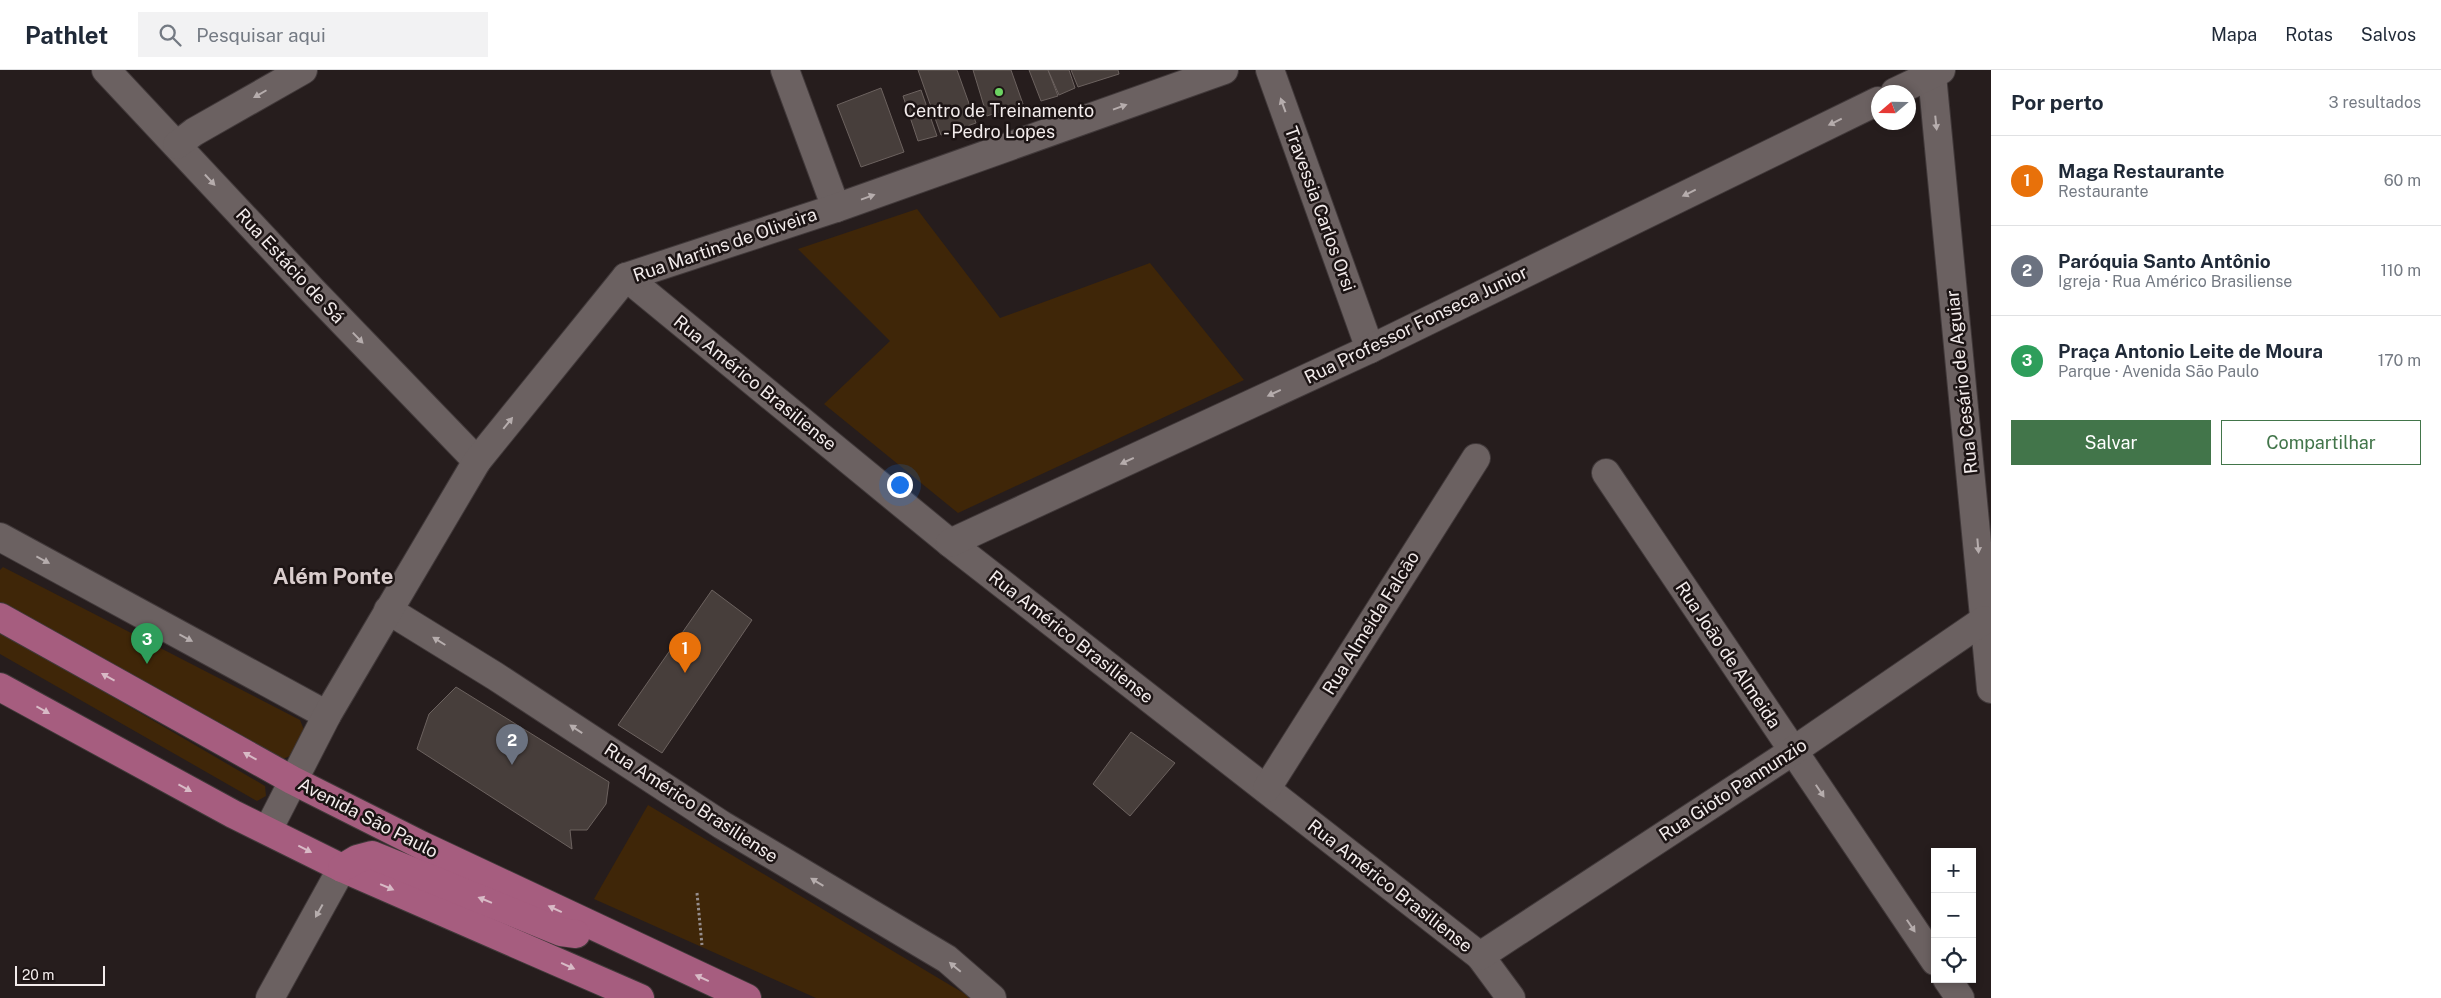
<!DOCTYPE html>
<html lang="pt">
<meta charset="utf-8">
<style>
body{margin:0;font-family:"Public Sans",sans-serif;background:#f2f2f3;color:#1f2937}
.controls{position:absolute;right:15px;bottom:15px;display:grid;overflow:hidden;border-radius:0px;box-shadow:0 2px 8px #0003}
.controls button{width:45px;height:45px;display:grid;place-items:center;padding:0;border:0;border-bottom:1px solid #e0e1e3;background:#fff;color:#1f2937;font:25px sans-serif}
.compass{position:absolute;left:1871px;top:15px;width:45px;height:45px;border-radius:50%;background:#fff;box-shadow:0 2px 8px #0003;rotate:250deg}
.scale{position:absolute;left:15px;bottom:12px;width:90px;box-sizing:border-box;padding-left:5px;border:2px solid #f3ecec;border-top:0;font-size:14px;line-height:18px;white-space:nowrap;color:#f3ecec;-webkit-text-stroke:4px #1c1414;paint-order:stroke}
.you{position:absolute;left:899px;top:414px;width:18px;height:18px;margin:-12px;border:4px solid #fff;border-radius:50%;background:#1a73e8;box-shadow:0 0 0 8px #1a73e833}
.badge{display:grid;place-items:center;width:32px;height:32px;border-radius:50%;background:#42754a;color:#fff;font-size:16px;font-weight:700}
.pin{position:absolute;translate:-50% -41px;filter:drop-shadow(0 1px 2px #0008)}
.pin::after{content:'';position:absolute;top:26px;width:18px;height:15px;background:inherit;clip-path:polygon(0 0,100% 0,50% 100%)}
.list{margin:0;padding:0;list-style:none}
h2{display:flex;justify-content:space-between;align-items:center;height:65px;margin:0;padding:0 20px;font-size:21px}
h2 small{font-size:16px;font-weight:400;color:#747a83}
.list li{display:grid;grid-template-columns:32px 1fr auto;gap:15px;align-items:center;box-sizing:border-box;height:90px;padding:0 20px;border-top:1px solid #e0e1e3}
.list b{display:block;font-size:19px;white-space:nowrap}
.list p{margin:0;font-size:16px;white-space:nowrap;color:#747a83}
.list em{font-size:16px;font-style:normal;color:#747a83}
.actions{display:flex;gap:10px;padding:15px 20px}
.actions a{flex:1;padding:11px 0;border:1px solid #42754a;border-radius:0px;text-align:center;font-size:18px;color:#42754a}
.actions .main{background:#42754a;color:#fff}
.icon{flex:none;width:28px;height:28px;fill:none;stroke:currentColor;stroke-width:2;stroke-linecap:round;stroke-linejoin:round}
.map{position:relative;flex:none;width:1991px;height:928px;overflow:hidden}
header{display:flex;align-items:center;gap:30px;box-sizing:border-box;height:70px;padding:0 25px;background:#fff;border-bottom:1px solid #e0e1e3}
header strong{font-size:24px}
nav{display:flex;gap:28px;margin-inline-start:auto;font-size:18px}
.search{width:350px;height:45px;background:#f2f2f3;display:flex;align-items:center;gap:12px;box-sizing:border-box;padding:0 18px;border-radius:0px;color:#747a83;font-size:19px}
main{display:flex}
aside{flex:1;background:#fff}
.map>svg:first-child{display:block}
.green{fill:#3f2608}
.building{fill:#473e3b;stroke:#6c625f}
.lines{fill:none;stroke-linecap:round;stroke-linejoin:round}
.minor-casing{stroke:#41393a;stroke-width:30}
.secondary-casing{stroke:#41393a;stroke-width:30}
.primary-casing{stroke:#41393a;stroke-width:30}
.path{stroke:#968e8e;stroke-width:3;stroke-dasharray:2.5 2.5;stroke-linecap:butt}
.minor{stroke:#6b6161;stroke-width:28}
.secondary{stroke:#6b6161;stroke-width:28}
.primary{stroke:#a65d7f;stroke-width:28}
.oneway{fill:#b6adad}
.oneway2{fill:#d8bac6}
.poi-dot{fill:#6cd362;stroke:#1c1414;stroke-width:2}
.labels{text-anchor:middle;stroke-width:5;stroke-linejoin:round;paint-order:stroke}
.poi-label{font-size:18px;fill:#f3ecec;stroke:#1c1414}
.street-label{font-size:18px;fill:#f3ecec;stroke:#1c1414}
.district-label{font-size:22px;font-weight:bold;fill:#d9cdcd;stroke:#1c1414}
</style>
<header>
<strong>Pathlet</strong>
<div class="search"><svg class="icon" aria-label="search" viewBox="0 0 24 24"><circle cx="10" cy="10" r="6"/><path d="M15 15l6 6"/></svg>Pesquisar aqui</div>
<nav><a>Mapa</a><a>Rotas</a><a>Salvos</a></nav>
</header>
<main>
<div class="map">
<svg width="1991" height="928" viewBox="0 0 1991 928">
<rect width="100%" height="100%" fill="#261d1d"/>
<g class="green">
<path d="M917 139 1000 248 1150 193 1244 310 958 443 824 334 890 271 798 179Z"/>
<path d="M3 497 300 650 304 660 293 685 280 690 0 538V500Z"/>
<path d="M0 561 265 716 266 726 257 731 0 584Z"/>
<path d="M648 735 965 924 969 928H816L594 829Z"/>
</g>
<g class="building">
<path d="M918 0H957L976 53 941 65Z"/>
<path d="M973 0H1011L1023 34 987 46Z"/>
<path d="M1029 0H1048L1058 26 1041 31Z"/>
<path d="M1048 0H1069L1075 18 1059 25Z"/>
<path d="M1071 0H1118L1119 4 1078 17Z"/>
<path d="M881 18 904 82 861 97 837 35Z"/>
<path d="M921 20 937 66 918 71 903 26Z"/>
<path d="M712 520 752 550 662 683 618 655Z"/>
<path d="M456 617 609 712 606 734 587 760H570L572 779 417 679 429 644Z"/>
<path d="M1131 662 1175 693 1130 746 1093 714Z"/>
</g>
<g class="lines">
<defs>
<g id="minor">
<path d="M106 0 312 220 477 391"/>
<path d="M785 0 836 138"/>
<path d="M1270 0 1370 279"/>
<path d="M1932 5 1991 619"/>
<path d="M1895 22 1941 0"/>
<path d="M177 75 194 62 303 0"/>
<path d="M626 207 950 473 1480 886 1511 928"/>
<path d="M1606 403 1935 891"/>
<path d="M0 467 327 645"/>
<path d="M950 473 1370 279 1878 31"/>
<path d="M388 540 495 606 722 755 947 889 992 928"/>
<path d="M1267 718 1476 388"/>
<path d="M268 760 327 645 477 391 626 207 836 138 1224 0"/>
<path d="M1480 886 1793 681 1984 550"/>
<path d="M1947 909 1960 928"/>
</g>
<path id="secondary" d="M270 928 342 798"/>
<g id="primary">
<path d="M0 547 292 710 421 775 747 928"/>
<path d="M0 617 233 744 342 798 640 928"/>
<path d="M342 798 357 789 372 785 561 862 576 864"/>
</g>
</defs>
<use href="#minor" class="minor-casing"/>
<use href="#secondary" class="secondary-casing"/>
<use href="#primary" class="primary-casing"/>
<path class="path" d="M697 823 702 875"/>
<use href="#minor" class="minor"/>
<use href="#secondary" class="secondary"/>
<use href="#primary" class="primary"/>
</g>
<defs><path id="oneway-solid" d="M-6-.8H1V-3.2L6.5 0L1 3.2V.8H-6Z" transform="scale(1.25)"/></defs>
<g class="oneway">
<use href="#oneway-solid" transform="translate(260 24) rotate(150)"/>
<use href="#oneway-solid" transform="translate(1283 35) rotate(-110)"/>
<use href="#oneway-solid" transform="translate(1120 37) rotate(-20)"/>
<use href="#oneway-solid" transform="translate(1835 52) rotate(154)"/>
<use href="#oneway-solid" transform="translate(1936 53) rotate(84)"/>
<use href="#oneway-solid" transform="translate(210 110) rotate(47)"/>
<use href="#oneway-solid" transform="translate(1689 123) rotate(154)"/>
<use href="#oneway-solid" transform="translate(868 127) rotate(-20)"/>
<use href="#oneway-solid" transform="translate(358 268) rotate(46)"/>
<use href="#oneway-solid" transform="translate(1274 323) rotate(155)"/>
<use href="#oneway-solid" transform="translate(508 353) rotate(-51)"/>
<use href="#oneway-solid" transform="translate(1127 391) rotate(155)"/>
<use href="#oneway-solid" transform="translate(1978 476) rotate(85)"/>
<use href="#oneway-solid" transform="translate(43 490) rotate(28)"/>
<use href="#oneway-solid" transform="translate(186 568) rotate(28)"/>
<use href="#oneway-solid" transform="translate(439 571) rotate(-148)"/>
<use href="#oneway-solid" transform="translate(576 659) rotate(-147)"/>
<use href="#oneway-solid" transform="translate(1820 721) rotate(56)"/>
<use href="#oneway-solid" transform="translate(817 812) rotate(-149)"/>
<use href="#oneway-solid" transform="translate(319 841) rotate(119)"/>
<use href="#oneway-solid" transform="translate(1911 856) rotate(56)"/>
<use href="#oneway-solid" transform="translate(955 897) rotate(-140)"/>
</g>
<g class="oneway2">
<use href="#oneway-solid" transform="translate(108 607) rotate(-151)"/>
<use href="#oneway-solid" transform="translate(43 640) rotate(29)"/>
<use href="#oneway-solid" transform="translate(250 686) rotate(-151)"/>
<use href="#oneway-solid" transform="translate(185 718) rotate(29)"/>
<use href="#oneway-solid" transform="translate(305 779) rotate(27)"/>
<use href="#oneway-solid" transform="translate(387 817) rotate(23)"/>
<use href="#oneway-solid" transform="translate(485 830) rotate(-158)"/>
<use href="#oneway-solid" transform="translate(555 839) rotate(-155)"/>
<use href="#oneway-solid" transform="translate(568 896) rotate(24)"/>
<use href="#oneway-solid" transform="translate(702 908) rotate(-155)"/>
</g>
<circle class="poi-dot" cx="999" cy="22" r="5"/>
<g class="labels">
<g class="poi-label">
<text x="999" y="47">Centro de Treinamento<tspan x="999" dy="21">- Pedro Lopes</tspan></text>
</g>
<g class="street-label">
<text transform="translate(1320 139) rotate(70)" y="6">Travessia Carlos Orsi</text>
<text transform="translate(725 175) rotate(-19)" y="6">Rua Martins de Oliveira</text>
<text transform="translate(290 196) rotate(47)" y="6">Rua Estácio de Sá</text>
<text transform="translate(1416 255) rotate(-26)" y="6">Rua Professor Fonseca Junior</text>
<text transform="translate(1962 312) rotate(-96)" y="6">Rua Cesário de Aguiar</text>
<text transform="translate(755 313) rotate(39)" y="6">Rua Américo Brasiliense</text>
<text transform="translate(1371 553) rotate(-58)" y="6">Rua Almeida Falcão</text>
<text transform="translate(1071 567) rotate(38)" y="6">Rua Américo Brasiliense</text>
<text transform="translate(1728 585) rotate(56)" y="6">Rua João de Almeida</text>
<text transform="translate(1733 720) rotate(-33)" y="6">Rua Gioto Pannunzio</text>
<text transform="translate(691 733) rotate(33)" y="6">Rua Américo Brasiliense</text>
<text transform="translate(368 748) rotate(27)" y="6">Avenida São Paulo</text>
<text transform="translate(1390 816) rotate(38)" y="6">Rua Américo Brasiliense</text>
</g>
<g class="district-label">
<text x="333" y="514">Além Ponte</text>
</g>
</g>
</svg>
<div class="controls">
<button>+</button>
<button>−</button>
<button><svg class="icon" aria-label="locate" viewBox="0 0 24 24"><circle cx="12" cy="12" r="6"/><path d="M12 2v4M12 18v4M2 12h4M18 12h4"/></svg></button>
</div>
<svg class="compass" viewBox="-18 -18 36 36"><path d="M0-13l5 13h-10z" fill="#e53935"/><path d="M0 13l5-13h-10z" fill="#747a83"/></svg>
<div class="scale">20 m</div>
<div class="you"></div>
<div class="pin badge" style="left:685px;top:603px;background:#e8710a">1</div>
<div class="pin badge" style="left:512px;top:695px;background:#6b7280">2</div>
<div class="pin badge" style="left:147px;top:594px;background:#2e9e5b">3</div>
</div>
<aside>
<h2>Por perto<small>3 resultados</small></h2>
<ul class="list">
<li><span class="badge" style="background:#e8710a">1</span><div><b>Maga Restaurante</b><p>Restaurante</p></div><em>60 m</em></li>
<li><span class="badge" style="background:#6b7280">2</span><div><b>Paróquia Santo Antônio</b><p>Igreja · Rua Américo Brasiliense</p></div><em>110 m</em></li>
<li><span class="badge" style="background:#2e9e5b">3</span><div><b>Praça Antonio Leite de Moura</b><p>Parque · Avenida São Paulo</p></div><em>170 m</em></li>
</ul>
<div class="actions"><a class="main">Salvar</a><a>Compartilhar</a></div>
</aside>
</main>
